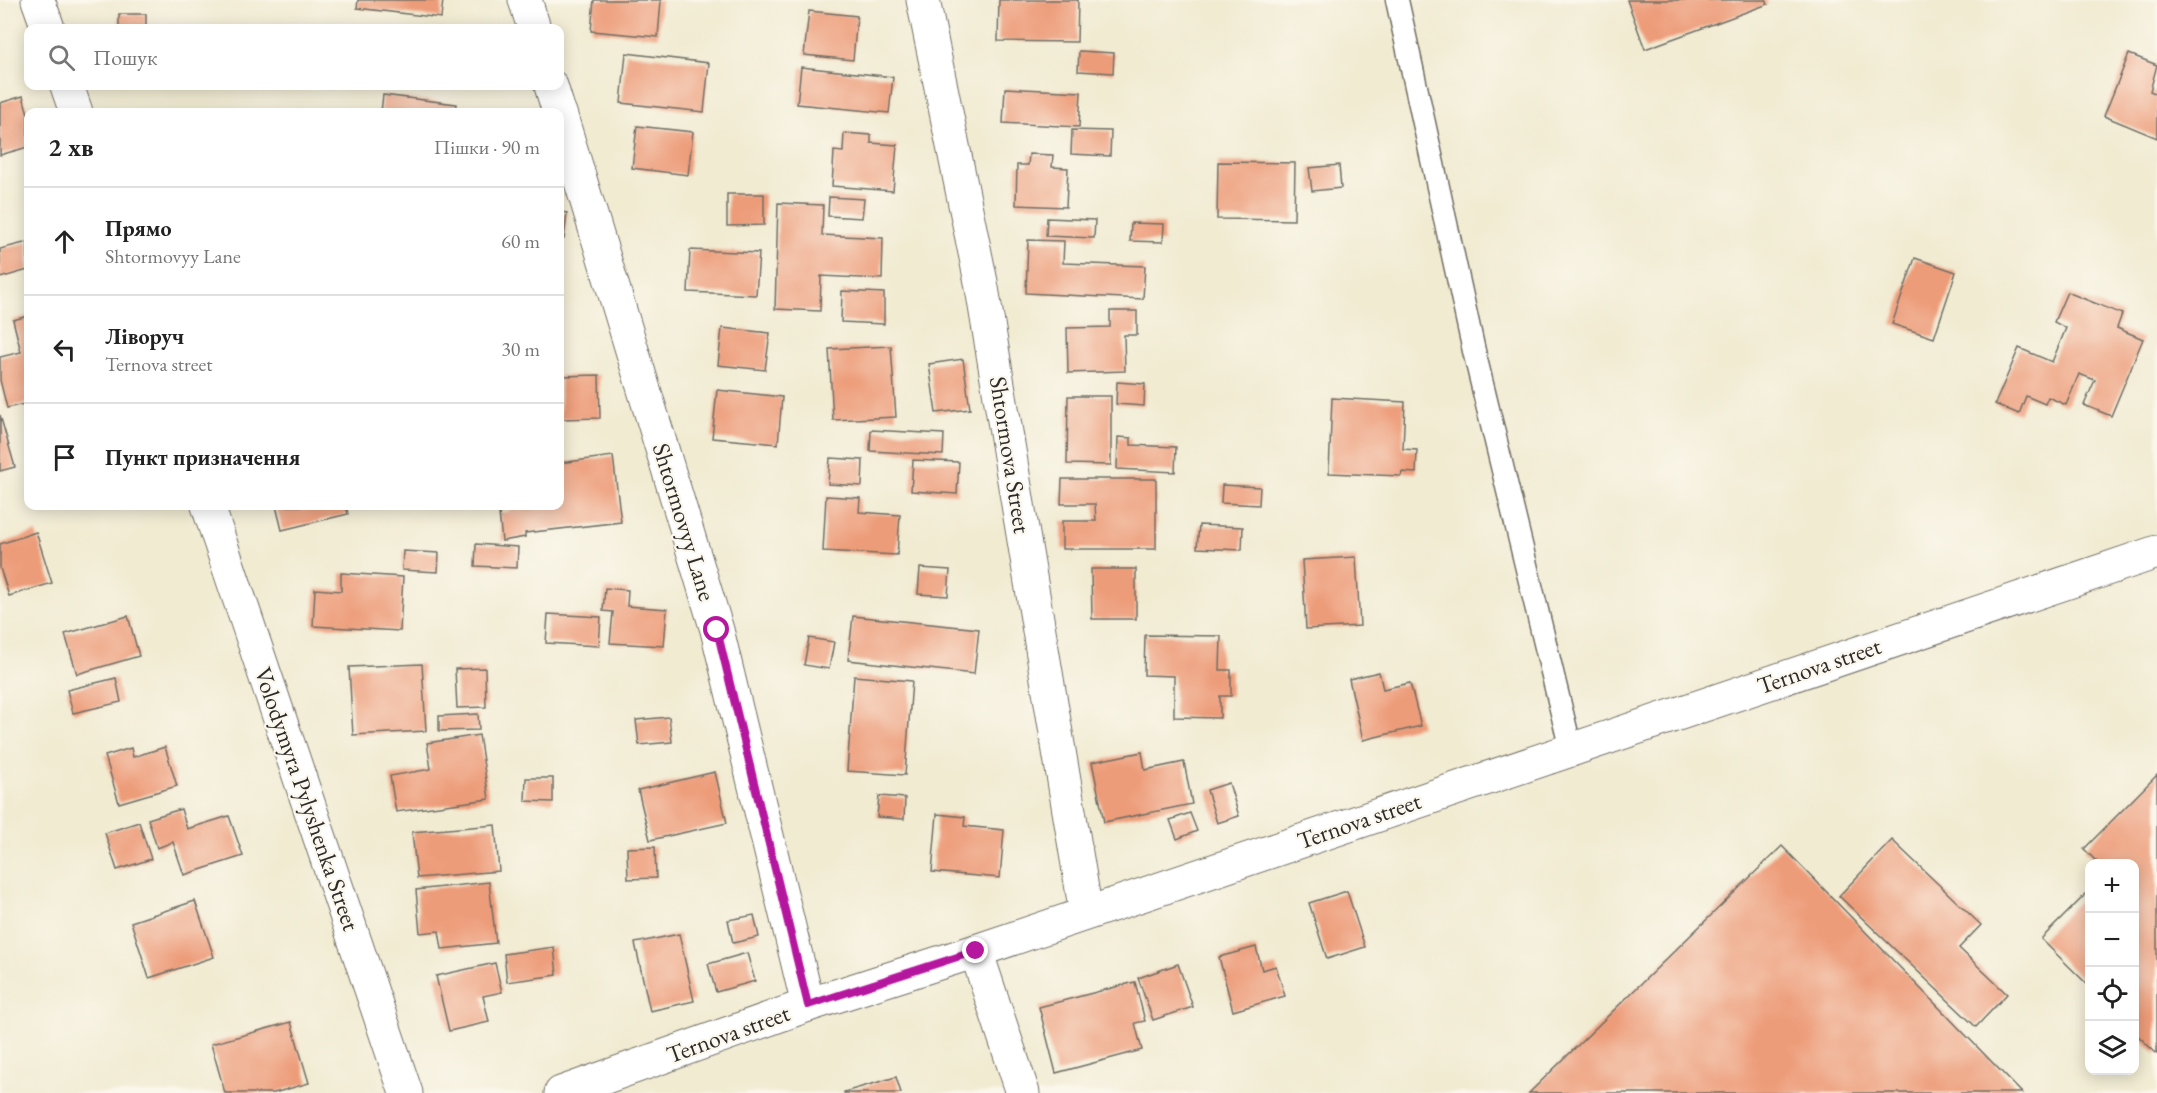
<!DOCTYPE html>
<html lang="uk">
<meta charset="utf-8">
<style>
body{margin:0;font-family:"EB Garamond",serif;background:#f6f6f6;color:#222}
.controls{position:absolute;right:18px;bottom:18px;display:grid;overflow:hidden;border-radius:12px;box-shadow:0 3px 15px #0003}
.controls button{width:54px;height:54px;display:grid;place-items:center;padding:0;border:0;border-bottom:2px solid #e0e0e0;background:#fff;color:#222;font:30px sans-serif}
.stop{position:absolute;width:18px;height:18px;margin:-14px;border:4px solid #b5179e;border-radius:50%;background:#fff}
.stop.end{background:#b5179e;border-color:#fff;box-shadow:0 2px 6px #0008}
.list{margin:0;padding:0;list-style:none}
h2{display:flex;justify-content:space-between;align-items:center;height:78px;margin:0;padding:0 24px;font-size:26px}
h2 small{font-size:20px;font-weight:400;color:#767676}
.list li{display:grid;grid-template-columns:39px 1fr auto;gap:18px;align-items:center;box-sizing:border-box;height:108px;padding:0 24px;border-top:2px solid #e0e0e0}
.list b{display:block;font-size:22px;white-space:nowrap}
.list p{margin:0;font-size:20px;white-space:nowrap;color:#767676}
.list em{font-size:20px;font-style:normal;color:#767676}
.icon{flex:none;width:33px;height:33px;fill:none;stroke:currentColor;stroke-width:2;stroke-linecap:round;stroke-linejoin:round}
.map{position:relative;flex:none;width:2157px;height:1093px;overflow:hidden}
.search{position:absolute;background:#fff;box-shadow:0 3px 15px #0003;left:24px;top:24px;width:540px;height:66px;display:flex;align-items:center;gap:15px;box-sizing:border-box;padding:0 21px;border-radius:12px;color:#767676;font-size:22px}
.panel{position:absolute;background:#fff;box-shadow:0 3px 15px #0003;left:24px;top:108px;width:540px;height:402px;border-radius:12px}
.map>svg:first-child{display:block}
.building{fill:#ed9c79}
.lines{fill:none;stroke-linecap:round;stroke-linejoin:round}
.lane-casing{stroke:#706e65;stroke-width:25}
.street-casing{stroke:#706e65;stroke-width:35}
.lane{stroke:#fff;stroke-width:22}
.street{stroke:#fff;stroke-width:33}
.route{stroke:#b5179e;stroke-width:8}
.labels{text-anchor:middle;stroke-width:4.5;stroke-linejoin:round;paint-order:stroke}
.street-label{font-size:24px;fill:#2b2b2b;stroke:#fbf7ec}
</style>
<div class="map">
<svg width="2157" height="1093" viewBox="0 0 2157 1093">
<rect width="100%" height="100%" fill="#fbf7ec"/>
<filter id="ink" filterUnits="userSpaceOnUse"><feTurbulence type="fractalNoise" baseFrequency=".0167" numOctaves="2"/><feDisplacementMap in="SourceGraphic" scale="12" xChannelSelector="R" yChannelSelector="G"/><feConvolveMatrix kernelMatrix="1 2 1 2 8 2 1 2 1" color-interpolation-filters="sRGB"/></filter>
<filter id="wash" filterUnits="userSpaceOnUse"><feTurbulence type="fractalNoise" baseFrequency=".008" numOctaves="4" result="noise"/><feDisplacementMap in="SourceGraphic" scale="24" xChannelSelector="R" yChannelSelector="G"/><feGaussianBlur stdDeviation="1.35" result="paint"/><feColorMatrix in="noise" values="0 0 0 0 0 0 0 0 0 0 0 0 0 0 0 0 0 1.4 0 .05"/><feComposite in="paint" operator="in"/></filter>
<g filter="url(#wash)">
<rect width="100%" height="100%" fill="#f1ebd2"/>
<g id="blocks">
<g class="building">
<path d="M358 0H443L441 18 357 8Z"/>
<path d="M594 0H661L658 37 591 31Z"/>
<path d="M999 0H1078L1077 42 998 41Z"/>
<path d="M1627 0H1766L1768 4 1645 49Z"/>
<path d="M809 11 857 16 853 60 804 55Z"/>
<rect x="119" y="14" width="27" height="14"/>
<path d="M1079 51 1114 53 1113 73 1078 71Z"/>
<path d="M626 53 709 63 704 112 621 103Z"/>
<path d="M2129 54 2157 65 2150 91 2157 94V138L2104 116Z"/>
<path d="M801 67 893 77 889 113 797 104Z"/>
<path d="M1005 88 1081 92 1079 127 1003 123Z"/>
<path d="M383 95 456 104 455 112H381Z"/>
<path d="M23 96 28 114V147L0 155V103Z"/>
<path d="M637 126 693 132 688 175 632 168Z"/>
<path d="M1072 130 1111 131 1110 156 1071 154Z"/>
<path d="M844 133 871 135V143L897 145 893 191 832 186 834 151 843 152Z"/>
<path d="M1029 154 1053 155 1052 167 1068 168 1066 207 1016 205 1017 165H1028Z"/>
<path d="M1218 162 1295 163 1294 220 1217 219Z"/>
<path d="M1339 165 1341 188 1312 191 1309 168Z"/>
<path d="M727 194H764V225L727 226Z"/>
<path d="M829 197 864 199 862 218 828 216Z"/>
<path d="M778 203 823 205 822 235 883 238 882 279 821 276 820 311 775 309Z"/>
<path d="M560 212 567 213 564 239 560 238Z"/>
<path d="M1047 218 1095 220 1094 238 1046 236Z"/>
<path d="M1131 223 1164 224 1163 242 1130 241Z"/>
<path d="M1028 240 1064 241 1063 263 1145 266 1143 299 1026 293Z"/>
<path d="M28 242V270L0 278V249Z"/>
<path d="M690 250 759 253 756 295 688 292Z"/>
<path d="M1915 258 1956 272 1934 338 1892 324Z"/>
<path d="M842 291 884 293V324L841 322Z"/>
<path d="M2067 292 2122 314 2117 328 2143 339 2111 416 2084 405 2095 380 2079 374 2066 405 2048 397 2045 404 2026 396 2019 414 1995 404 2019 348 2052 362 2066 328 2054 322Z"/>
<path d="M1110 311H1137V335H1124L1125 371 1068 373 1067 328 1110 327Z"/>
<path d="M28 316V403L7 408 0 380V357L21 352 13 320Z"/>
<path d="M722 328 770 333 765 370 718 365Z"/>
<path d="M891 346 896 417 833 420 829 349Z"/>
<path d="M963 359 970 409 936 413 929 364Z"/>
<path d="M599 375 600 418 560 419V376Z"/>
<path d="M1117 382 1145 384 1144 406 1116 404Z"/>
<path d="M717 390 782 397 778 444 712 438Z"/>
<path d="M1068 396H1111V465L1067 464Z"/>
<path d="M1332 398 1405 402 1403 449 1417 450 1416 473 1402 472 1401 476 1329 473Z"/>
<path d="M0 415 15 467 0 471Z"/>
<path d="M871 430 944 434 943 455 870 451Z"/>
<path d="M1118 437 1131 438V445L1176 447 1175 472 1117 469Z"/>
<path d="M613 456 621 522 525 533V537L502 541 499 513 510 511 509 506H560V463Z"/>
<path d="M830 458 863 460 862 486 828 484Z"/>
<path d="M913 460 959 462 957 494 911 491Z"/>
<path d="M1062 479H1156V549H1062V521H1096L1095 504H1061Z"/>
<path d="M1222 485 1260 487 1259 505 1221 503Z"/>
<path d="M826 496 860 498 859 512 900 515 897 555 823 551Z"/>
<path d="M276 506H346L348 514 282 530Z"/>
<path d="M1199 525 1243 527 1242 550 1197 548Z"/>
<path d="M36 532 52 583 9 596 0 568V544Z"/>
<path d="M476 544 518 547 517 568 475 566Z"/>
<path d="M403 551 439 553 438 572 402 570Z"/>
<path d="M1356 557 1360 626 1306 629 1302 560Z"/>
<path d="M920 568 950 570 948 596 918 594Z"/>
<path d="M1091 569H1136V619H1092Z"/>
<path d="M341 573 403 577 400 631 313 626 315 589 341 591Z"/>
<path d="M605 588 628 590 627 606 667 609 664 646 610 643 613 612 603 611Z"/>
<path d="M548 614 601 617 599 646 546 643Z"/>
<path d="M128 616 139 656 77 674 65 634Z"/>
<path d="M853 616 979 629 974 674 848 660Z"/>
<path d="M1145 635 1221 636 1220 670H1231V696H1220V718L1174 717V676L1144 675Z"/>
<path d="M809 638 834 642 829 669 804 665Z"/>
<path d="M422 664 426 731 353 735 349 667Z"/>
<path d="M485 668 486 707 457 708 455 669Z"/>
<path d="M1379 672 1383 689 1410 683 1421 726 1363 740 1349 679Z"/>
<path d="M854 676 912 681 905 775 847 771Z"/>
<path d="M116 678 121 702 73 713 67 690Z"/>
<path d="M478 714 479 730 439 731V716Z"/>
<path d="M669 717 672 742 639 745 636 720Z"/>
<path d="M479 735 489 799 396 812 390 776 431 769 427 743Z"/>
<path d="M165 747 177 786 119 803 105 756 131 748 133 757Z"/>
<path d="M1142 752 1145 770 1184 762 1192 804 1104 822 1092 762Z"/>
<path d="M715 772 727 823 650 840 638 790Z"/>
<path d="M2157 775V1054L2134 1032V864H2099L2084 849Z"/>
<path d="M526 778H553V802L525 801Z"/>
<path d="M1229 783 1239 816 1217 823 1207 790Z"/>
<path d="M879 796 905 798 904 819 877 817Z"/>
<path d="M181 809 187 829 229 816 243 856 184 875 173 842 157 848 148 819Z"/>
<path d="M1190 813 1197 831 1177 839 1170 820Z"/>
<path d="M937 814 965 817 964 826 1004 830 1000 878 932 872Z"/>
<path d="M139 822 151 859 117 870 105 833Z"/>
<path d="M495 825 499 871 417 878 412 832Z"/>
<path d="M1892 840 1981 925 1959 948 2007 994 1976 1027 1839 896Z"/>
<path d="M1782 846 2022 1093H1529Z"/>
<path d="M655 847 656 878 628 879 627 848Z"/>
<path d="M489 882 496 943 442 949 439 931 420 933 416 890Z"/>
<path d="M2090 890V987L2041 939Z"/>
<path d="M1347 891 1365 947 1327 959 1309 903Z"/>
<path d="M195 901 214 957 149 978 131 922Z"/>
<path d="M754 915 759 937 733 943 728 920Z"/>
<path d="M679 934 694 1001 650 1011 635 943Z"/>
<path d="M554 947 557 975 507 982 504 954Z"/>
<path d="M1256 947 1262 970 1276 966 1285 996 1233 1011 1219 957Z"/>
<path d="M747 953 755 981 716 992 708 964Z"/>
<path d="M495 963 502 992 483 996 489 1022 449 1031 436 976Z"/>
<path d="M1178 964 1193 1007 1153 1020 1138 978Z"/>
<path d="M1135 982 1145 1021 1135 1023 1142 1050 1056 1073 1039 1007Z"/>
<path d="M291 1022 309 1083 274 1093H225L211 1044Z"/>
<path d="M896 1077 901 1093H844V1092Z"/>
</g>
</g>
</g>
<g filter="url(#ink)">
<use href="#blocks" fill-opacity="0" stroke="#706e65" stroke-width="1.5"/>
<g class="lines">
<defs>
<path id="lane" d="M1397 0 1474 351 1571 750"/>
<g id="street">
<path d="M38 0 48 28"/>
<path d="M525 0 534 28"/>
<path d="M923 0 981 282 1086 913"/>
<path d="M67 86 76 112"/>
<path d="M551 86 559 112"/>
<path d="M560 113 717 630 808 1005"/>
<path d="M208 506 406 1093"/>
<path d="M976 951 1023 1093"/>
<path d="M561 1093 808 1005 976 951 2157 552"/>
</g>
</defs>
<use href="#lane" class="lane-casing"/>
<use href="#street" class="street-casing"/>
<use href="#lane" class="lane"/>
<use href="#street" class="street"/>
</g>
</g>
<g class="lines" filter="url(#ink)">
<path class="route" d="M717 630 808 1005 976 951"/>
</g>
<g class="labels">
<g class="street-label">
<text transform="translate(1010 455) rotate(81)" y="8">Shtormova Street</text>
<text transform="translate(684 522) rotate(73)" y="8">Shtormovyy Lane</text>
<text transform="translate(1819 666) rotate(-19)" y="8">Ternova street</text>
<text transform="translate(307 799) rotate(71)" y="8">Volodymyra Pylyshenka Street</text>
<text transform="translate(1359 821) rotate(-19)" y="8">Ternova street</text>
<text transform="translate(728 1034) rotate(-20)" y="8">Ternova street</text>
</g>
</g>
</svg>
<div class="controls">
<button>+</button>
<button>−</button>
<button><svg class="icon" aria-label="locate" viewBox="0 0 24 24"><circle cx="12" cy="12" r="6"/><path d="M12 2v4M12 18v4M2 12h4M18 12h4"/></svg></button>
<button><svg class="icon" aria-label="layers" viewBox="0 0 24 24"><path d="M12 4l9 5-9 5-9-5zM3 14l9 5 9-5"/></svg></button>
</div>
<div class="stop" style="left:717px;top:630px"></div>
<div class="stop end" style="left:976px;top:951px"></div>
<div class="search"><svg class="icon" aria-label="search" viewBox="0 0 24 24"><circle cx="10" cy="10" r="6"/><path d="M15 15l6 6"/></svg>Пошук</div>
<section class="panel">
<h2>2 хв<small>Пішки · 90 m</small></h2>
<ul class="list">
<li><svg class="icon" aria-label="ahead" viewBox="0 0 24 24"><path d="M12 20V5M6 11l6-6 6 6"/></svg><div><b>Прямо</b><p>Shtormovyy Lane</p></div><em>60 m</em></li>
<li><svg class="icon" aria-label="left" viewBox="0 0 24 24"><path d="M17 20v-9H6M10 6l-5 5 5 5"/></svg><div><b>Ліворуч</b><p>Ternova street</p></div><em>30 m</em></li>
<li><svg class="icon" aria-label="arrive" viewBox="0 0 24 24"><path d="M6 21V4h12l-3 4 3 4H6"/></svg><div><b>Пункт призначення</b></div></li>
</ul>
</section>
</div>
